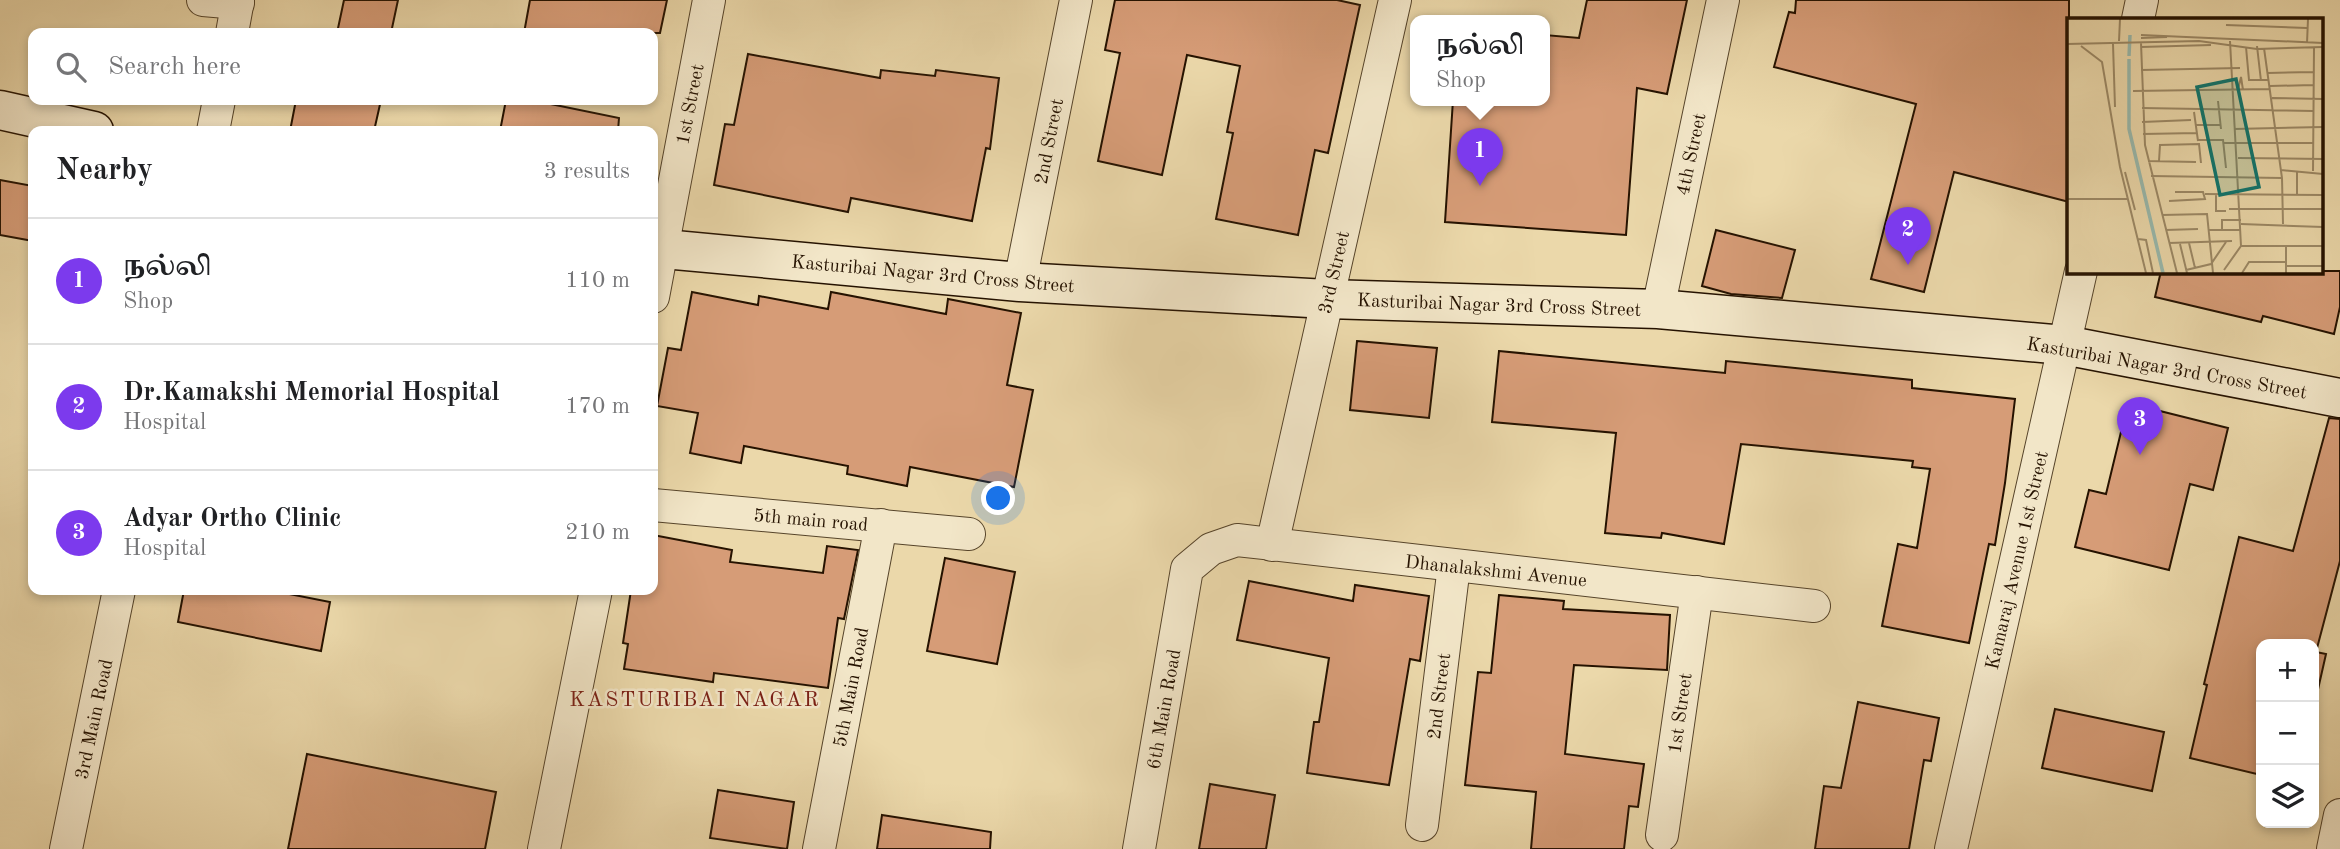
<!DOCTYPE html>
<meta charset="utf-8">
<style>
body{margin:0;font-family:"Old Standard TT","Noto Serif Tamil",serif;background:#f2f2f2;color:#202124}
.controls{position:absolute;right:21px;bottom:21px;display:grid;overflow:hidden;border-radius:14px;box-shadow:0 4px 10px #0003}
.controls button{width:63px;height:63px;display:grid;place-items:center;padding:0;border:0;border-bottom:2px solid #e0e0e0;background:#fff;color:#202124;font:35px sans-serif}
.you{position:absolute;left:999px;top:499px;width:24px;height:24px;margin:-18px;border:5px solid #fff;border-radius:50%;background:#1a73e8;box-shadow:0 0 0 10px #1a73e833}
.badge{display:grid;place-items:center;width:46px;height:46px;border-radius:50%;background:#7c3aed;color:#fff;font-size:23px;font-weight:700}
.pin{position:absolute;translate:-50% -58px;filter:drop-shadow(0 2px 4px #0008)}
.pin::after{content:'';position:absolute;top:37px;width:24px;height:21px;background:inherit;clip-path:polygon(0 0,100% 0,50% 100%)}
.popup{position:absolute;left:1410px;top:15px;width:140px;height:91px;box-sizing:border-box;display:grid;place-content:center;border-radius:14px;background:#fff;filter:drop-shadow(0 2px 5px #0005);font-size:23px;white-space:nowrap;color:#757577}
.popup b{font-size:26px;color:#202124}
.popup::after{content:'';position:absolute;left:50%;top:100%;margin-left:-14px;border:14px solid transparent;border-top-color:#fff}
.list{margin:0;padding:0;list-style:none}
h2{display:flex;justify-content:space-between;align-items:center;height:91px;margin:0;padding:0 28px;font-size:30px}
h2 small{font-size:23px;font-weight:400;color:#757577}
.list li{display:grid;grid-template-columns:46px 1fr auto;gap:21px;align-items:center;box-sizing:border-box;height:126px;padding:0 28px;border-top:2px solid #e0e0e0}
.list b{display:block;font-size:26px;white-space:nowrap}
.list p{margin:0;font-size:23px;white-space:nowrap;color:#757577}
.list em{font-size:23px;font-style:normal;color:#757577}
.icon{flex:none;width:38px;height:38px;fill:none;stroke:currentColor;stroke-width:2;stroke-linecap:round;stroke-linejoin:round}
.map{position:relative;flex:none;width:2340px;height:849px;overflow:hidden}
.search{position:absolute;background:#fff;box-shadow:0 4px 10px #0003;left:28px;top:28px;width:630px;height:77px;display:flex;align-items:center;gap:18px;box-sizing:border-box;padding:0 24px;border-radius:14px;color:#757577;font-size:26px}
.panel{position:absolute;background:#fff;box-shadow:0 4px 10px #0003;left:28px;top:126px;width:630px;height:469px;border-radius:14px}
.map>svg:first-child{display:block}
.building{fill:#d69c77;stroke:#251200;stroke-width:2}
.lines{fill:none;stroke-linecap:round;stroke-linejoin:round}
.street-casing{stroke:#56442a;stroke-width:34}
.secondary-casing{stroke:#251200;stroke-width:41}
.street{stroke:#f2e6c8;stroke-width:32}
.secondary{stroke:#f2e6c8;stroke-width:38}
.labels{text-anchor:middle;stroke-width:5;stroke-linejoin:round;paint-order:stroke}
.street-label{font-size:19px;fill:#251200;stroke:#f2e6c8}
.neighbourhood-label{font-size:21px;letter-spacing:2px;fill:#7a1f14;stroke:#f2e6c8}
.inset-river{fill:none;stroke:#98b9ad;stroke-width:3.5}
.inset-road{fill:none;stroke:#9c8966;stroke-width:2}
.view{fill:#0f766e;fill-opacity:0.15;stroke:#0f766e;stroke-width:3.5}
.inset-edge{fill:none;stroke:#251200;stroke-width:3.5}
</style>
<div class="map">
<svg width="2340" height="849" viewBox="0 0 2340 849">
<rect width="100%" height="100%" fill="#ebd8aa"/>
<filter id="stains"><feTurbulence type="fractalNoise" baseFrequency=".00286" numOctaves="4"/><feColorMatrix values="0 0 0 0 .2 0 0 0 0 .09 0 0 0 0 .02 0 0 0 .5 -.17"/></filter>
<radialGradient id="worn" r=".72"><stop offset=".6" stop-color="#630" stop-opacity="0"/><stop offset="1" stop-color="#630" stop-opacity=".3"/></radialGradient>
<g class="building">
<path d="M344 0H398L391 33H337Z"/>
<path d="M530 0H667L660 33H524Z"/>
<path d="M1115 0H1337L1360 5 1328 153 1315 150 1298 235 1216 219 1233 133 1227 132 1240 66 1187 55 1162 175 1098 161 1120 53 1105 50Z"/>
<path d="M1587 0H1687L1667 94 1637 88 1626 235 1445 222 1453 100H1545V35L1579 38Z"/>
<path d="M1796 0H2069V202L1954 172 1924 292 1871 279 1916 104 1774 67 1789 12 1795 13Z"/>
<path d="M748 54 880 78 881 70 935 76 936 70 999 78 990 149 986 148 972 221 851 198 848 212 714 185 725 124 734 125Z"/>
<path d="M296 100H381L374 131H290Z"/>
<path d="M506 100H531L619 118 618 131H500Z"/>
<path d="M0 180 33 186V241L0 235Z"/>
<path d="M1716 230 1795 250 1782 298 1731 294 1702 286Z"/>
<path d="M2161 271H2340V307L2334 334 2263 316 2261 322 2155 297Z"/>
<path d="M692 292 758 305 759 296 828 309 831 292 946 314 948 299 1021 313 1007 385 1033 390 1014 487 910 467 907 486 847 474 848 466 744 446 741 463 690 453 698 413 657 406 668 348 681 350Z"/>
<path d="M1357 341 1437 348 1429 418 1350 410Z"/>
<path d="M1499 351 1725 373 1726 361 1912 380V388L2015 399 2005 483 1995 545 1989 544 1969 643 1882 626 1898 544 1917 548 1930 469 1912 467 1913 461 1741 444 1724 544 1662 533 1661 538 1605 533 1616 433 1492 422Z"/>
<path d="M2128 403 2228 428 2213 490 2190 484 2169 570 2075 547 2089 490 2106 494Z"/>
<path d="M2329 418 2340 419V561L2316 652 2326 654 2314 707V644H2261V775L2190 758 2207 685 2204 684 2239 537 2293 551Z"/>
<path d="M653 535 732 550 730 562 823 573 827 546 858 550 844 619 838 618 828 688 714 673 713 682 624 669 628 644 623 643 631 590H653Z"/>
<path d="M945 558 1015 572 997 664 927 651Z"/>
<path d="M1249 581 1353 601 1355 585 1429 596 1420 661 1410 659 1389 785 1307 773 1314 722H1319L1329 658 1237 640Z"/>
<path d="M184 590H269L330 602 321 651 178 622Z"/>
<path d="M1499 595 1564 601 1563 609 1670 615 1667 670 1574 665 1565 754 1644 764 1638 807 1629 806 1624 849H1531L1536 792 1465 785 1478 672 1491 673Z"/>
<path d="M1858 702 1939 718 1931 761 1924 760 1909 849H1815L1824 786 1841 788Z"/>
<path d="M2055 709 2164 732 2152 791 2042 768Z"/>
<path d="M307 754 496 792 485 849H288Z"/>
<path d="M1210 784 1275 795 1266 849H1199Z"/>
<path d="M718 790 794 802 787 849 710 838Z"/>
<path d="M882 815 991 832 990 849H877Z"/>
</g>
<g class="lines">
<defs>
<g id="street">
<path d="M203 0 238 3"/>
<path d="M2138 19 2142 0"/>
<path d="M232 33 238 0"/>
<path d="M213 131 219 100"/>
<path d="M1020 282 1076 0"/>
<path d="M653 297 709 0"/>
<path d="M1658 309 1723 0"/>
<path d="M653 505 969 534"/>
<path d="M1272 545 1395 0"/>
<path d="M1422 825 1454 566"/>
<path d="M1662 835 1697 592"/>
<path d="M66 849 119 590"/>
<path d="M544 849 596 590"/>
<path d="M819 849 881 525"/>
<path d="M1139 849 1187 569 1211 549 1237 540 1814 606"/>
<path d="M1951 849 2081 271"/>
<path d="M2333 849 2340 815"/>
</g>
<g id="secondary">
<path d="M0 110 94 131"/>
<path d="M653 248 1020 282 1327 299 1658 309 2064 345 2340 398"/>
</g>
</defs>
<use href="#street" class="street-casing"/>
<use href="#secondary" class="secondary-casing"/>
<use href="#street" class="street"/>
<use href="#secondary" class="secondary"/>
</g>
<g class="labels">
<g class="street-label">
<text transform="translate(689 104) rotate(-79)" y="7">1st Street</text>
<text transform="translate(1048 141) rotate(-79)" y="7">2nd Street</text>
<text transform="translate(1690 154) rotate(-78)" y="7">4th Street</text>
<text transform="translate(1333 272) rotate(-77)" y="7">3rd Street</text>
<text transform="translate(933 273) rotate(5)" y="7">Kasturibai Nagar 3rd Cross Street</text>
<text transform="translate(1499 304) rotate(2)" y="7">Kasturibai Nagar 3rd Cross Street</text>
<text transform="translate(2167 367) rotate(10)" y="7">Kasturibai Nagar 3rd Cross Street</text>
<text transform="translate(811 519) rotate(5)" y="7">5th main road</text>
<text transform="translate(2016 560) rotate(-77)" y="7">Kamaraj Avenue 1st Street</text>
<text transform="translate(1496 570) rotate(6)" y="7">Dhanalakshmi Avenue</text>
<text transform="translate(850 687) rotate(-79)" y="7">5th Main Road</text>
<text transform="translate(1438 696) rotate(-83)" y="7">2nd Street</text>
<text transform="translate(1163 709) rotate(-80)" y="7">6th Main Road</text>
<text transform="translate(1679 713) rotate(-82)" y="7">1st Street</text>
<text transform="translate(93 719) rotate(-78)" y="7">3rd Main Road</text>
</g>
<g class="neighbourhood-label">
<text x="695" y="706">KASTURIBAI NAGAR</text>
</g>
</g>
<g transform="translate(2067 18)">
<rect width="256" height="256" fill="#ebd8aa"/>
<path class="inset-river" d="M62 38 63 17M62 41V111L96 255"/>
<path class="inset-road" d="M159 7 240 10M74 17 256 25M74 20 100 19M52 23 53 1M163 23 174 228M74 25 78 127 110 255M240 25 241 1M0 26 132 23 190 31 256 29M46 26 48 89M14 28 35 44 53 149 79 255M190 28 194 63M74 29 144 27M179 29 182 62H201M197 30 215 160 216 206M74 52 173 50M201 55 247 54M203 68 246 67M171 72 174 59 176 72M66 73 203 71M205 80 256 81M151 83 154 111M75 90 246 93M127 94 131 123M75 104 124 102M128 107H154M167 111 256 109M76 116 130 115M131 122H156L159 150M157 125H246M171 140 256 141M81 143 129 144M92 143 93 127 132 126 134 145M214 152 256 156M246 153 247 30M58 154 68 192M84 158 215 160M138 176 256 177M149 177V193H159M230 177V153M0 181H61M102 183 138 181 136 174H108M162 191H256M95 197 140 196 146 255M174 206 256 209M99 212 131 211M141 212H173M155 213V202H174M71 221 79 222 86 255M102 225 165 223M122 225 128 250M113 226 120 255M219 248H256M119 252 144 246 159 224M157 252 174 228H256M175 255 182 244H219M219 255V228"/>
<path class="view" d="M169 61 192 169 153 177 130 69Z"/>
<rect width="256" height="256" class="inset-edge"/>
</g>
<rect width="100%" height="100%" filter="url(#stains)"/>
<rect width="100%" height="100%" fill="url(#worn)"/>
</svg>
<div class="controls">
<button>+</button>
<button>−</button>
<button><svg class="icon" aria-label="layers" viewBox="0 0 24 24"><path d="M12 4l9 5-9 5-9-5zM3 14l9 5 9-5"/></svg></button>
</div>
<div class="you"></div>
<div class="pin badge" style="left:1480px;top:186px">1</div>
<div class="popup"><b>நல்லி</b>Shop</div>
<div class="pin badge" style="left:1908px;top:265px">2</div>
<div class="pin badge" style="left:2140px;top:455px">3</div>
<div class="search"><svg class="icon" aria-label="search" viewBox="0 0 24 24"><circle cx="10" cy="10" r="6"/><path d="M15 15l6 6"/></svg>Search here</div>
<section class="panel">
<h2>Nearby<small>3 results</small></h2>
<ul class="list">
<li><span class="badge">1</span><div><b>நல்லி</b><p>Shop</p></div><em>110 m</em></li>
<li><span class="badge">2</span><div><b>Dr.Kamakshi Memorial Hospital</b><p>Hospital</p></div><em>170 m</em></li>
<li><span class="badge">3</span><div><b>Adyar Ortho Clinic</b><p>Hospital</p></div><em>210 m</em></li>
</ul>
</section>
</div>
